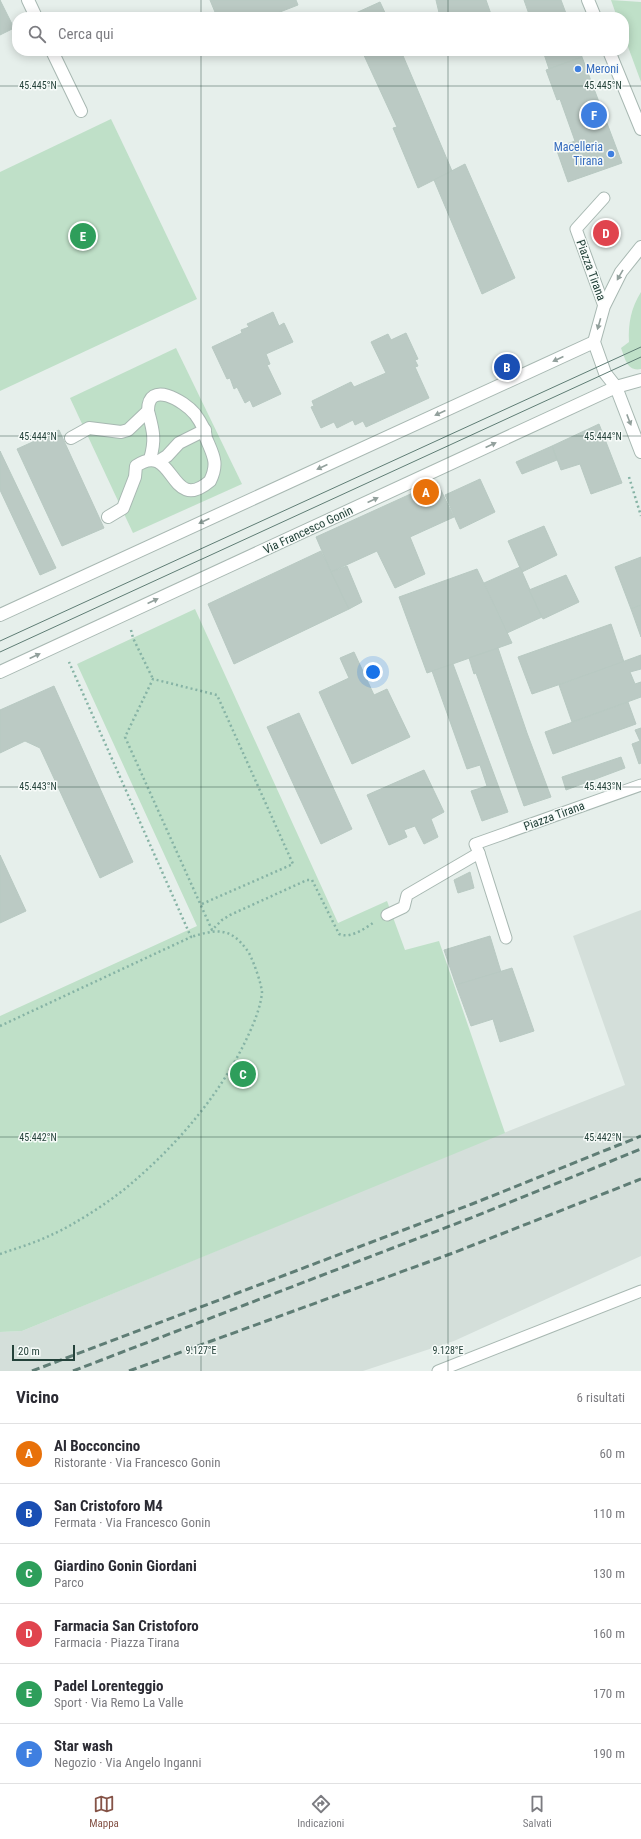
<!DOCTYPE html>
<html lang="it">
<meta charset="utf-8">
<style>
body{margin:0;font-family:"Roboto Condensed",sans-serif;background:#f7f7f7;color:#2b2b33}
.scale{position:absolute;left:12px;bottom:10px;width:63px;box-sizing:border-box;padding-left:4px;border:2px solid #24423a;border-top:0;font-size:11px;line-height:14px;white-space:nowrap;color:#24423a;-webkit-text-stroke:3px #f7fbf9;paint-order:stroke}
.you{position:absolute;left:373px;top:672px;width:14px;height:14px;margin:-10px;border:3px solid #fff;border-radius:50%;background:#1a73e8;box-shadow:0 0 0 6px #1a73e833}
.badge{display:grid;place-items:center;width:26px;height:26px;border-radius:50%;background:#855347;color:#fff;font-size:13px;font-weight:700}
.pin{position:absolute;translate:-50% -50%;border:2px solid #fff;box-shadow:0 1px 4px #0006}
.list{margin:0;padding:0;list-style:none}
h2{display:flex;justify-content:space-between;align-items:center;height:52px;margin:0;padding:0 16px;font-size:17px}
h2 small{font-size:13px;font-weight:400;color:#7c7c81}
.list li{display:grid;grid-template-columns:26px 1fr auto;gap:12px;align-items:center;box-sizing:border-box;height:60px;padding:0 16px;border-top:1px solid #e1e1e2}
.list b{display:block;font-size:15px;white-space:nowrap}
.list p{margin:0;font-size:13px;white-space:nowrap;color:#7c7c81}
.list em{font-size:13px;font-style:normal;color:#7c7c81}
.icon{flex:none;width:22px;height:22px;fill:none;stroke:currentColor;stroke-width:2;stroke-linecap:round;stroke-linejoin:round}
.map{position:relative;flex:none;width:641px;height:1371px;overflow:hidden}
.search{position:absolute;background:#fff;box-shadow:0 2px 10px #0003;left:12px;right:12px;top:12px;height:44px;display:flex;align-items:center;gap:10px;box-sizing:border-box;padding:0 14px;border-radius:16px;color:#7c7c81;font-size:15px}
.sheet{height:412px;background:#fff}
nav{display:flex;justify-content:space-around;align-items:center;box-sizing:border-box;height:56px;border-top:1px solid #e1e1e2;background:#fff;font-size:11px;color:#7c7c81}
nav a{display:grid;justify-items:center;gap:2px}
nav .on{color:#855347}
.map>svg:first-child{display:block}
.built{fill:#d4dfda}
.green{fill:#bfe0c8}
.building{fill:#bbcac4;stroke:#b8c9c2}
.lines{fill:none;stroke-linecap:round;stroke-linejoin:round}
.service-casing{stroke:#a8b8b2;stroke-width:13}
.pedestrian-casing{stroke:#a8b8b2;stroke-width:14}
.minor-casing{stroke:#a8b8b2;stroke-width:14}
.tertiary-casing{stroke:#a8b8b2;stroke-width:14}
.path{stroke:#86b3a5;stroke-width:2.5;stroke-dasharray:2 3;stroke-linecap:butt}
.service{stroke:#fff;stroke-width:11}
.pedestrian{stroke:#fff;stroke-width:12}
.minor{stroke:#fff;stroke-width:12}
.tertiary{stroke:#fff;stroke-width:12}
.tram{stroke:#5f7d75;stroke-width:1}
.rail{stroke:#5f7d75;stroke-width:3;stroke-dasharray:8 4;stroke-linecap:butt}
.oneway{fill:#92a09c}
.ticks{fill:none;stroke:#24423a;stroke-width:1;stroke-opacity:0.45}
.shop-dot{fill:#3f7fe0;stroke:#f7fbf9;stroke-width:1.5}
.labels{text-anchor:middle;stroke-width:3;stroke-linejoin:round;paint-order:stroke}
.shop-label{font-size:12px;fill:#366cbe;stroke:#f7fbf9;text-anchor:start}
.street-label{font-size:12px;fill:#24423a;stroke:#f7fbf9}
.ticks-label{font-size:10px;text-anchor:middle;fill:#24423a;stroke:#f7fbf9;stroke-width:3;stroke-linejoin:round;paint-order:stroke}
</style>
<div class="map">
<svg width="641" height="1371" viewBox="0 0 641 1371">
<rect width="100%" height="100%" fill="#e6efeb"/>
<path class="built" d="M641 910V1256L454 1341 363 1371H0V1332L22 1331 466 1148 625 1085 573 936Z"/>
<g class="green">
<path d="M611 0 641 2V82L624 36V17H617Z"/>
<path d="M111 119 197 299 0 391V172Z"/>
<path d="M641 292V369C627 372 625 358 621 348L629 342C628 324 631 308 641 292Z"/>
<path d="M176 348 242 484 133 533 70 398Z"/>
<path d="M195 609 338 923 387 901 405 950 439 941 505 1133 22 1331 0 1332V1016L197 926 77 664Z"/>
</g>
<g class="building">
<path d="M0 0 14 28 0 35Z"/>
<path d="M210 0H296L298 5 267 17H217Z"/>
<path d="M436 0H486L492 17H440Z"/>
<path d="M524 0H561L567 16 530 17Z"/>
<path d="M380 2 387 17H347Z"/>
<path d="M362 51H401L452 171 418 188 393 128 397 127Z"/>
<path d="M543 51H580L582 57 549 69Z"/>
<path d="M582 57 622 163 568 182 556 148 575 141 560 99 557 100 546 70Z"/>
<path d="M465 164 515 278 482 294 434 180Z"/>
<path d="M273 312 279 326 284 323 293 342 266 354 270 364 267 365 281 394 253 407 250 400 245 403 237 387 234 389 230 378 227 379 212 347 242 333 241 330 249 327 247 324Z"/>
<path d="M406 333 418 359 415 360 418 366 415 367 429 398 366 427 363 421 355 425 353 420 337 428 334 422 321 428 311 407 314 406 312 401 351 382 354 387 386 373 371 342 388 334 391 340Z"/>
<path d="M599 424 622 483 591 494 580 464 561 470 552 446Z"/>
<path d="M59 430 104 528 62 546 17 449Z"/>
<path d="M552 446 557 460 522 474 516 462Z"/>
<path d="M0 451 56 568 40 575 0 490Z"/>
<path d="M480 479 495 512 460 529 445 495Z"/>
<path d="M437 482 454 517 410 537 425 574 395 588 377 551 331 572 316 537Z"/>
<path d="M544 526 557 555 522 572 508 541Z"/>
<path d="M321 551 349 609 234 664 208 604Z"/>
<path d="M641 557V605L631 609 615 567Z"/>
<path d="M347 566 362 602 349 609 331 572Z"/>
<path d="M520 567 542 617 507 633 484 583Z"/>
<path d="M477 569 512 643 427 673 399 597Z"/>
<path d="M566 575 579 602 543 619 529 590Z"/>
<path d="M641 605V637L631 609Z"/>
<path d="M611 624 624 662 532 694 518 657Z"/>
<path d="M498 648 527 733 551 797 524 806 476 673 474 674 469 658Z"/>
<path d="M354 652 374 695 387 689 410 737 352 764 319 692 349 678 340 658Z"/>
<path d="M641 655V669L630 672 635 684 641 682V697L572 722 559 685Z"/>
<path d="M453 664 508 812 482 821 471 791 487 786 480 765 467 769 432 671Z"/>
<path d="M54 686 133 862 100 878 40 748 25 741 0 753V710Z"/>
<path d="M628 702 636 724 553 754 545 732Z"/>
<path d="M299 713 352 829 321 844 267 727Z"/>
<path d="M641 728V763L639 764 632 744 640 741 635 730Z"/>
<path d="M621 757 625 768 566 790 562 777Z"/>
<path d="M424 770 444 812 431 819 438 837 424 844 415 826 404 830 407 837 389 845 367 795Z"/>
<path d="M0 855 26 911 0 923Z"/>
<path d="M470 872 474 888 458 893 454 880Z"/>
<path d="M490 936 501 972 456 985 444 950Z"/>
<path d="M512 968 534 1031 500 1042 493 1019 471 1026 456 985Z"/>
</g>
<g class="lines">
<defs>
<g id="service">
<path d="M604 198 576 229 604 306"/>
<path d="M479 853 475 844 641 785"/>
<path d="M387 915 404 907 407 895 479 853 506 938"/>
<path d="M438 1371 641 1291"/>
</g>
<g id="pedestrian">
<path d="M148 411C153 430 156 439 150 459"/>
<path d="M71 438 89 428 121 432 128 430 148 411C148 379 184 401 195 414 198 418 202 425 204 429 206 432 205 435 206 438 213 455 219 463 210 481 169 516 175 439 136 466L135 477 123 508 108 517"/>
<path d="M159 461 167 456 179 443 205 430"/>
</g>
<g id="minor">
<path d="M28 0 36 17"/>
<path d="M52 51 81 111"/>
<path d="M616 387 641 452"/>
</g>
<g id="tertiary">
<path d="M588 0 595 17"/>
<path d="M609 51 641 129"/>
<path d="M616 387 605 373 594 342 604 306 621 272 641 247"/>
<path d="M0 615 594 342"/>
<path d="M0 672 616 387 641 380"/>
</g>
</defs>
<use href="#service" class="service-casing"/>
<use href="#pedestrian" class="pedestrian-casing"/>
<use href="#minor" class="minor-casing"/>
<use href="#tertiary" class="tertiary-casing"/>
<g class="path">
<path d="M629 477 641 516"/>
<path d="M131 630 133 638 153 679"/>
<path d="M202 904 293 864 217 695 153 679 125 737 212 930 222 920 230 915 307 880H312L339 934C350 939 364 929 373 923"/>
<path d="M0 1026 191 937 69 662"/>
<path d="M0 1254C17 1248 35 1243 51 1235 74 1225 106 1204 126 1188 175 1147 219 1097 247 1038 254 1023 260 1009 262 993 262 985 252 956 247 950 230 927 217 929 191 937"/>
</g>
<use href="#service" class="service"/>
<use href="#pedestrian" class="pedestrian"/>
<use href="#minor" class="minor"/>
<use href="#tertiary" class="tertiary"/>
<g class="tram">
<path d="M0 641 641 347"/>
<path d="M0 652 641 357"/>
</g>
<g class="rail">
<path d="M32 1371 472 1204 641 1136"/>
<path d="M73 1371 476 1216 641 1149"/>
<path d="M129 1371 453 1253 641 1179"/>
</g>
</g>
<defs><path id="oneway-solid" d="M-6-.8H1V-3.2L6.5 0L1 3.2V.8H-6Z"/></defs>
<g class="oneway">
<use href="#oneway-solid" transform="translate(620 275) rotate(120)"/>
<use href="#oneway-solid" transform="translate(599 324) rotate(106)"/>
<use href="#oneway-solid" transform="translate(558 359) rotate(155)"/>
<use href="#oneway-solid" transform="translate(440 413) rotate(155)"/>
<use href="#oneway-solid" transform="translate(629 420) rotate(69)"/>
<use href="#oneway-solid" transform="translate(491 445) rotate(-25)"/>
<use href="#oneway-solid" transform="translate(322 467) rotate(155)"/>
<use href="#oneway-solid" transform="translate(373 500) rotate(-25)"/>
<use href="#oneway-solid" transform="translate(204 521) rotate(155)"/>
<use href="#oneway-solid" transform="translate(153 601) rotate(-25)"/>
<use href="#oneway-solid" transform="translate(35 656) rotate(-25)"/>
</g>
<path class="ticks" d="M201 0V17M448 0V17M201 51V1371M448 51V1371M0 86H641M0 436H641M0 787H641M0 1137H641"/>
<g class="shop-dot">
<circle cx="578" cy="69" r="4"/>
<circle cx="611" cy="154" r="4"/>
</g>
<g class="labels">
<g class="shop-label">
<text x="586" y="73">Meroni</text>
<text x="603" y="151" text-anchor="end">Macelleria<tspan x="603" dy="14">Tirana</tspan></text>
</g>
<g class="street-label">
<text transform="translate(591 270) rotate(70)" y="4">Piazza Tirana</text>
<text transform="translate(308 530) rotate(-25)" y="4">Via Francesco Gonin</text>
<text transform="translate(554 816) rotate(-20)" y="4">Piazza Tirana</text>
</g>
</g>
<g class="ticks-label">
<text x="38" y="89">45.445°N</text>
<text x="603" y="89">45.445°N</text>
<text x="38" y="440">45.444°N</text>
<text x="603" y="440">45.444°N</text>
<text x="38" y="790">45.443°N</text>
<text x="603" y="790">45.443°N</text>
<text x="38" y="1141">45.442°N</text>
<text x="603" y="1141">45.442°N</text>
<text x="201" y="1354">9.127°E</text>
<text x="448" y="1354">9.128°E</text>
</g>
</svg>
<div class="scale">20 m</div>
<div class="you"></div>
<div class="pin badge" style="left:426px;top:492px;background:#e8710a">A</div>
<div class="pin badge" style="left:507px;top:367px;background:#1a4fb4">B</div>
<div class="pin badge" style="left:243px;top:1074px;background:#2e9e5b">C</div>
<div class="pin badge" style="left:606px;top:233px;background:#e0444e">D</div>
<div class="pin badge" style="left:83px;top:236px;background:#2e9e5b">E</div>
<div class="pin badge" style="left:594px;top:115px;background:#3f7fe0">F</div>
<div class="search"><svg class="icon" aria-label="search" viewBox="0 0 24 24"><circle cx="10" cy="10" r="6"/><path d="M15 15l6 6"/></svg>Cerca qui</div>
</div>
<section class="sheet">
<h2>Vicino<small>6 risultati</small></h2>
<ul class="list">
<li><span class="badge" style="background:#e8710a">A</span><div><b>Al Bocconcino</b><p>Ristorante · Via Francesco Gonin</p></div><em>60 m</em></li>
<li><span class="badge" style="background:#1a4fb4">B</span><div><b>San Cristoforo M4</b><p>Fermata · Via Francesco Gonin</p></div><em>110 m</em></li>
<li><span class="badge" style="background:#2e9e5b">C</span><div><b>Giardino Gonin Giordani</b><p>Parco</p></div><em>130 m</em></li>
<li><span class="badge" style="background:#e0444e">D</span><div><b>Farmacia San Cristoforo</b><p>Farmacia · Piazza Tirana</p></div><em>160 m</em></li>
<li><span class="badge" style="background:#2e9e5b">E</span><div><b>Padel Lorenteggio</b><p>Sport · Via Remo La Valle</p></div><em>170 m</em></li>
<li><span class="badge" style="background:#3f7fe0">F</span><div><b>Star wash</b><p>Negozio · Via Angelo Inganni</p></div><em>190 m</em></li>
</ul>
</section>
<nav>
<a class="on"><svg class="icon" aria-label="map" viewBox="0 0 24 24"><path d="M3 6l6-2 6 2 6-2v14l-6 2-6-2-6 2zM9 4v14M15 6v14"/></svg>Mappa</a>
<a><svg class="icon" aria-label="directions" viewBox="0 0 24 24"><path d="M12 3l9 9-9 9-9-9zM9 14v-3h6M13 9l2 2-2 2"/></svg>Indicazioni</a>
<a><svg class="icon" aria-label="saved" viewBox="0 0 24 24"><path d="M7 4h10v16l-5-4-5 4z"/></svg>Salvati</a>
</nav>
